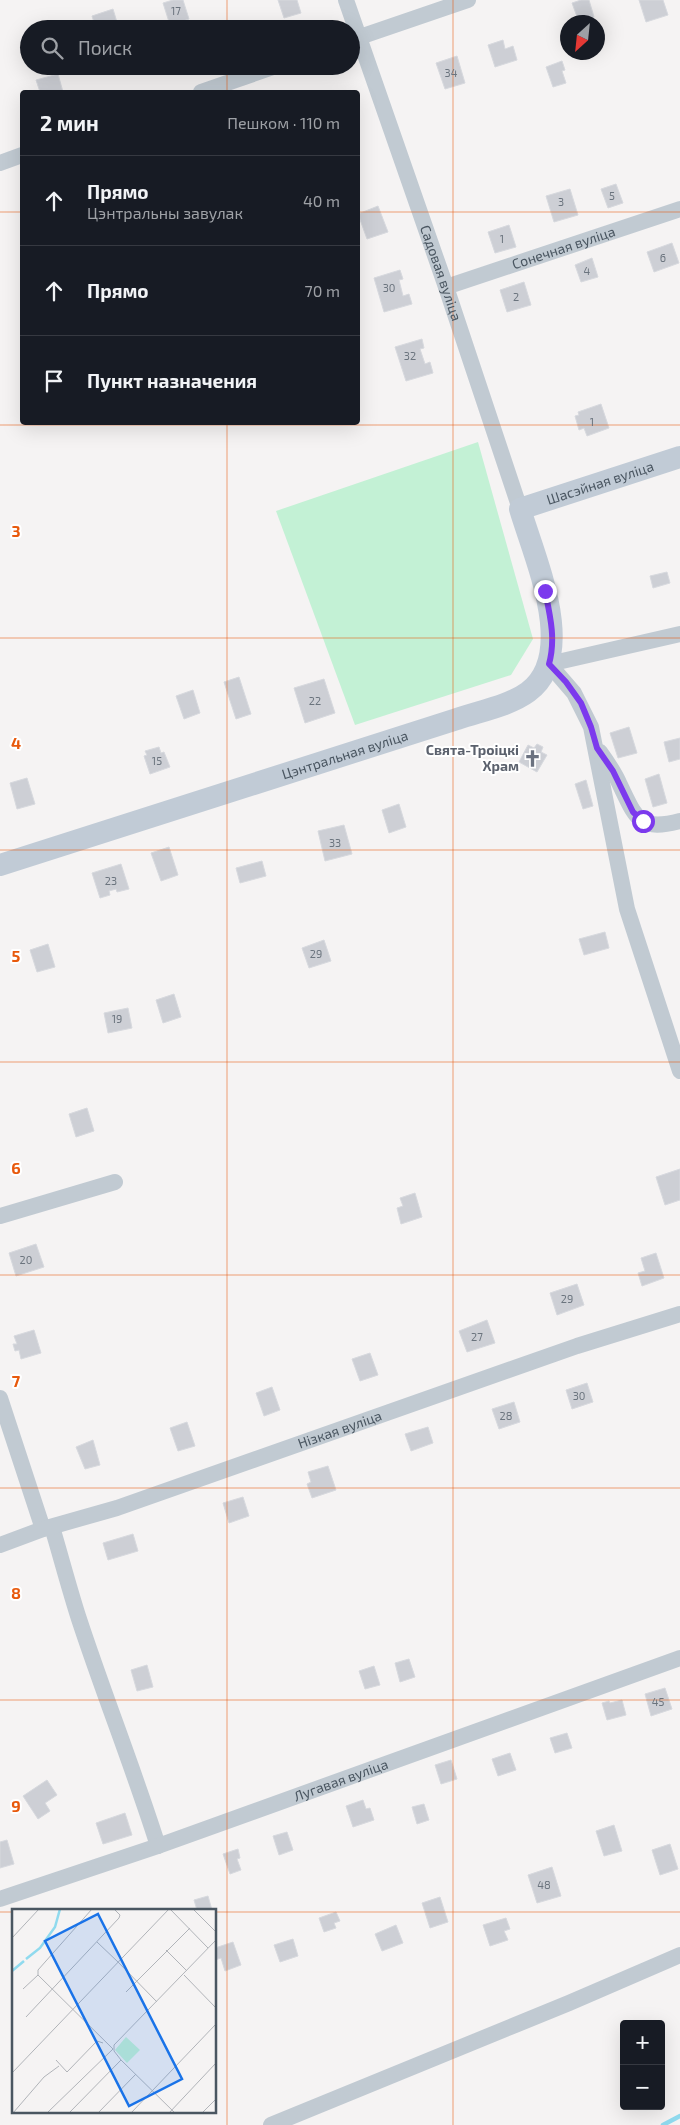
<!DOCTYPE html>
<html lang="ru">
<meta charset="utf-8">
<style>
body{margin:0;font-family:"Exo 2",sans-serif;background:#242831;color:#f1f3f6}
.controls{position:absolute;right:15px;bottom:15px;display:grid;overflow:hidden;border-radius:5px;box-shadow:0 5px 20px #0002}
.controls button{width:45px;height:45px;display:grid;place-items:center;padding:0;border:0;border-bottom:1px solid #363941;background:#171b24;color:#f1f3f6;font:25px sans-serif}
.compass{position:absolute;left:560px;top:15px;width:45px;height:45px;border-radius:50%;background:#171b24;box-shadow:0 5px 20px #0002;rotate:207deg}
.stop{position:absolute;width:15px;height:15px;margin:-11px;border:4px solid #7c3aed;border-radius:50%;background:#fff}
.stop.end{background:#7c3aed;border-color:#fff;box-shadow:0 1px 5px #0008}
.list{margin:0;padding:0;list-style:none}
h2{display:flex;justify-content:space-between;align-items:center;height:65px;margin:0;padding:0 20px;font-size:21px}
h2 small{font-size:16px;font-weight:400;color:#9ea1a6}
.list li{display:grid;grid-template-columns:32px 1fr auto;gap:15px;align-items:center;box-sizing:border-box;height:90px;padding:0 20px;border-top:1px solid #363941}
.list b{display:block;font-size:19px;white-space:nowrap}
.list p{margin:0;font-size:16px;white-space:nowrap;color:#9ea1a6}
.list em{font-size:16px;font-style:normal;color:#9ea1a6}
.icon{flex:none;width:28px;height:28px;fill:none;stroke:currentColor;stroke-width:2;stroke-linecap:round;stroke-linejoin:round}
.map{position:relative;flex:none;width:680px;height:2125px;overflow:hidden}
.search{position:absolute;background:#171b24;box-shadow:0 5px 20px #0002;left:20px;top:20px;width:340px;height:55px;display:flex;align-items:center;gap:12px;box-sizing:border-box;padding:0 18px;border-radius:28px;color:#9ea1a6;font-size:19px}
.panel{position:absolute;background:#171b24;box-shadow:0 5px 20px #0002;left:20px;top:90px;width:340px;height:335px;border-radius:5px}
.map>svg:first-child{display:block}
.green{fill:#c3f1d5}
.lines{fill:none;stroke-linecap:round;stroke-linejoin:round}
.stream{stroke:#90daee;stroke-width:4.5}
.building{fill:#cdcfd5;stroke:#d7d9de}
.street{stroke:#c1cad2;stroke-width:16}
.secondary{stroke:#c1cbd6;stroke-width:22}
.route{stroke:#7c3aed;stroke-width:6}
.grid{fill:none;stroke:#e8590c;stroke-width:1;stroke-opacity:0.55}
.labels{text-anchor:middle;stroke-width:4;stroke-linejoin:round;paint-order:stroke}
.number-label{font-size:11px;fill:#6b747e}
.street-label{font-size:14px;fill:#4a5661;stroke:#fff}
.worship-label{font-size:14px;font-weight:bold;fill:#5b616d;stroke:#fff;text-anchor:end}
.inset-river{fill:none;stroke:#90daee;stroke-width:2.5}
.inset-road{fill:none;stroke:#b1b4b9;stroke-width:1}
.view{fill:#1a73e8;fill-opacity:0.15;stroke:#1a73e8;stroke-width:2.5}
.inset-edge{fill:none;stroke:#4a5661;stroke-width:2.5}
.grid-label{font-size:16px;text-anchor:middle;font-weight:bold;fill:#e8590c;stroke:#fff;stroke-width:4;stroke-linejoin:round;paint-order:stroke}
</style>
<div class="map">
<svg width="680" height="2125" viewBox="0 0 680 2125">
<rect width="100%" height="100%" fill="#f5f3f3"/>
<path class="green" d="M478 442 533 639 511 675 355 725 276 511Z"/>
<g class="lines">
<path class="stream" d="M663 2125 680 2116"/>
</g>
<g class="building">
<path d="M173 0H183L189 19 170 25 163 3Z"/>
<path d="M278 0H297L301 13 284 18Z"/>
<path d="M581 0H589L594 17 579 22 572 3Z"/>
<path d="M639 0H663L668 15 646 22Z"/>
<path d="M113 9 119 29H96L92 16Z"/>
<path d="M503 40 505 49 513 46 517 60 495 67 488 45Z"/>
<path d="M457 56 465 83 445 89 436 63Z"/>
<path d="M562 61 565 70 562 71 566 83 553 87 546 67Z"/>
<path d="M58 74 63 92H40L36 80Z"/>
<path d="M616 184 623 203 608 208 601 189Z"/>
<path d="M570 189 578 215 554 222 546 196Z"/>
<path d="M378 206 388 232 367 239 358 214Z"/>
<path d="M509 225 516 247 495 253 488 232Z"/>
<path d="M672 243 679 263 654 272 647 252Z"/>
<path d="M592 258 598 277 581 282 575 265Z"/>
<path d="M400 270 403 279 399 280 403 296 409 294 412 304 384 312 374 278Z"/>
<path d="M524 282 531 305 507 312 500 290Z"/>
<path d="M422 339 424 348 420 349 425 364 430 362 433 373 406 381 395 347Z"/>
<path d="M601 404 609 428 587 436 584 428 579 430 575 416 579 415 578 412Z"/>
<path d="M667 572 670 583 653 588 650 576Z"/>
<path d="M239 677 251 714 236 719 224 682Z"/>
<path d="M324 679 335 713 305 723 294 688Z"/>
<path d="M193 690 200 713 184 719 176 696Z"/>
<path d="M629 727 637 753 618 758 610 733Z"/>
<path d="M680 738V759L669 762 664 742Z"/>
<path d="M537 744 543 747 541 752 547 755 537 772 519 762 528 745 534 748Z"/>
<path d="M159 747 161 753 164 752 170 767 150 774 144 756 147 755 145 751Z"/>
<path d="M659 774 667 803 653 807 645 779Z"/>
<path d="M27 778 35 804 17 809 10 783Z"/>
<path d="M586 780 593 806 583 809 575 784Z"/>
<path d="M399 804 406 827 389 833 382 810Z"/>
<path d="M344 825 352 854 325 861 318 831Z"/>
<path d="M169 847 178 875 161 881 151 853Z"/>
<path d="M262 861 266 876 240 883 236 868Z"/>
<path d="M121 864 129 889 117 892 116 889 109 891 110 895 100 898 92 873Z"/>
<path d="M605 932 609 948 584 955 579 939Z"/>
<path d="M324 940 331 961 309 968 302 948Z"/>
<path d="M48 944 55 967 37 972 30 950Z"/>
<path d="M174 994 181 1017 163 1023 156 1000Z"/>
<path d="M128 1008 132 1028 108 1033 104 1013Z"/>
<path d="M87 1108 94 1131 76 1137 69 1114Z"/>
<path d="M680 1169V1200L665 1205 656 1177Z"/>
<path d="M415 1193 422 1217 401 1224 397 1208 403 1206 400 1198Z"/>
<path d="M36 1244 44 1267 16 1276 9 1253Z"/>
<path d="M656 1253 664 1278 642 1286 638 1273 645 1271 641 1258Z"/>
<path d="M577 1284 584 1305 557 1315 550 1293Z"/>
<path d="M487 1320 495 1343 467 1352 459 1331Z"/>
<path d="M34 1330 41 1353 21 1359 19 1350 15 1351 13 1344H17L14 1336Z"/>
<path d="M370 1353 378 1375 360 1381 352 1359Z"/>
<path d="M587 1383 593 1402 572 1409 566 1390Z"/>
<path d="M272 1387 280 1410 264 1416 256 1393Z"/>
<path d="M514 1402 520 1422 499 1429 492 1409Z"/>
<path d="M187 1422 195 1446 178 1451 170 1428Z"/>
<path d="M428 1427 433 1443 411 1451 405 1434Z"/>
<path d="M93 1440 100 1465 85 1469 76 1447Z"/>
<path d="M328 1466 336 1490 312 1498 307 1484 311 1482 308 1472Z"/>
<path d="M243 1497 249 1516 229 1523 223 1503Z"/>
<path d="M133 1534 138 1551 108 1560 103 1543Z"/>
<path d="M409 1659 415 1677 400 1682 395 1663Z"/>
<path d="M147 1665 153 1687 137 1691 131 1670Z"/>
<path d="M374 1666 380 1685 365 1689 359 1671Z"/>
<path d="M665 1688 672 1709 651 1716 645 1694Z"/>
<path d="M622 1700 626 1715 607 1720 602 1703 609 1701 610 1703Z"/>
<path d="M567 1733 572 1748 555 1753 550 1738Z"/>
<path d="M510 1753 516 1770 498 1776 492 1759Z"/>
<path d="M451 1760 457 1779 441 1784 435 1765Z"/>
<path d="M47 1780 57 1795 45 1803 50 1811 38 1819 23 1796Z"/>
<path d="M363 1800 366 1809 370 1808 374 1820 353 1827 346 1806Z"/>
<path d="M424 1804 429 1820 417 1824 412 1807Z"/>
<path d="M125 1813 132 1835 103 1844 96 1823Z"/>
<path d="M614 1825 622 1851 604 1856 596 1831Z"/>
<path d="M287 1832 293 1850 279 1855 273 1836Z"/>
<path d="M7 1840 14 1864 0 1868V1842Z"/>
<path d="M670 1844 678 1869 660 1875 652 1850Z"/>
<path d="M238 1849 240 1858 237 1859 241 1870 230 1874 223 1854Z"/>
<path d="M552 1867 561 1896 537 1903 528 1875Z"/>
<path d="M208 1896 212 1910H197L194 1900Z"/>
<path d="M440 1897 448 1922 430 1928 422 1903Z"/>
<path d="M336 1912 340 1921 334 1923 336 1928 324 1932 319 1918Z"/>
<path d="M506 1918 510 1929 504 1931 508 1940 490 1946 483 1925Z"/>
<path d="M396 1925 403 1943 382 1951 375 1934Z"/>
<path d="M293 1939 298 1956 280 1962 274 1945Z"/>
<path d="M233 1942 241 1965 225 1971 221 1958 215 1960V1948Z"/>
</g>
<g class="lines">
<g class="street">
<path id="s1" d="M346 0 446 287 520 509"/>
<path d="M351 40 468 0"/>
<path d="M201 92 276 66"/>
<path d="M0 163 22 155"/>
<path id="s2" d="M446 287 680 209"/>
<path d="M549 664 574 693 591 727 627 909 680 1071"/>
<path d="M549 664 680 634"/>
<path d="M600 752C608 763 615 773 620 785 636 818 639 832 680 821"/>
<path d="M0 1216 115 1182"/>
<path d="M0 1398 43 1529"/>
<path d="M52 1527C61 1557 69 1588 79 1619 104 1695 134 1770 158 1846"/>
<path id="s3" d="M0 1545 43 1529 117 1508 577 1346 680 1314"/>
<path id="s4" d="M0 1899 158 1846 680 1658"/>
<path d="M271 2125 569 2003 680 1955"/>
</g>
<path class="secondary" id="s5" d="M0 865 457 719C480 711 509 706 528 692 579 655 534 557 520 509L680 457"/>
</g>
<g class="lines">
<path class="route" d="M545 591C550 615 556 639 549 664L566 682 581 703 591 727 597 748 613 771 633 812 643 821"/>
</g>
<path class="grid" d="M227 0V29M453 0V2125M227 66V92M0 212H22M358 212H680M227 422V2125M0 425H680M0 638H680M0 850H680M0 1062H680M0 1275H680M0 1488H680M0 1700H680M0 1912H14M215 1912H680"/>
<defs>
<symbol id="church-bare" viewBox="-9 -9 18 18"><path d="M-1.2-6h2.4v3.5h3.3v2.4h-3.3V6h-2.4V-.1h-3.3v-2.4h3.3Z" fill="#6b7280" stroke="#fff" stroke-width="2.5" paint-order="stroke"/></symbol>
</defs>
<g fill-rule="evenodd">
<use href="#church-bare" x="520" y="746" width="25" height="25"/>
</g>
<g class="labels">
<g class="number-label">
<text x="176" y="15">17</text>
<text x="451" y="77">34</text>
<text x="612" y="200">5</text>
<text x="561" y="206">3</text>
<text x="502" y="243">1</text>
<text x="663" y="262">6</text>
<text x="587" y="275">4</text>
<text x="389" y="292">30</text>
<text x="516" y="301">2</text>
<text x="410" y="360">32</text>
<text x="592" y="426">1</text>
<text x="315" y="705">22</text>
<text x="157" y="765">15</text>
<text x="335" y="847">33</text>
<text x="111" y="885">23</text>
<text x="316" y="958">29</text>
<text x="117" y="1023">19</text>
<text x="26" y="1264">20</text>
<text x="567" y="1303">29</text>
<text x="477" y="1341">27</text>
<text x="579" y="1400">30</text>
<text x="506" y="1420">28</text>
<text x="658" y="1706">45</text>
<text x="544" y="1889">48</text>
</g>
<g class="street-label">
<text dy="5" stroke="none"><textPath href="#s2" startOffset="124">Сонечная вуліца</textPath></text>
<text dy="5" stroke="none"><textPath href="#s1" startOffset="289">Садовая вуліца</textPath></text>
<text dy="5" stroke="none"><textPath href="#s5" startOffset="835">Шасэйная вуліца</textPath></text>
<text dy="5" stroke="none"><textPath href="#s5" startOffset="362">Цэнтральная вуліца</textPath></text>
<text dy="5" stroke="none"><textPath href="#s3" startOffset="359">Нізкая вуліца</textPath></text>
<text dy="5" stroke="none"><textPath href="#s4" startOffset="361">Лугавая вуліца</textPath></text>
</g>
<g class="worship-label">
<text x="519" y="755">Свята-Троіцкі<tspan x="519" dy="16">Храм</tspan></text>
</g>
</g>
<g transform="translate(12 1909)">
<rect width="204" height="204" fill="#f5f3f3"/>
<path d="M114 128 128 141 115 154 103 141Z" fill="#c3f1d5"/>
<path class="inset-river" d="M14 50 28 39 43 18 48 0M0 62 12 52"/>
<path class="inset-road" d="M158 0 196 39M181 0 204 23M0 29 27 0M85 33 106 53M154 41 175 62M106 53 145 93M26 66 101 140 35 204M26 66V61L80 0M172 66 204 99M11 80 26 66M114 83 178 19M14 108 107 9 108 6 102 0M44 151 55 163 85 132 91 134M109 151 163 204M0 164 157 0M1 204 32 168 47 157M57 204 109 151 102 142V136L204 31M86 204 124 165M119 204 204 115M157 204 204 154M190 204 204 190"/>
<path class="view" d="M86 5 170 170 117 197 33 32Z"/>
<rect width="204" height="204" class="inset-edge"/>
</g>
<g class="grid-label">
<text x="16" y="537">3</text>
<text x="16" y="749">4</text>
<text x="16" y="962">5</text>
<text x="16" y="1174">6</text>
<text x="16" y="1387">7</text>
<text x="16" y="1599">8</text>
<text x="16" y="1812">9</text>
</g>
</svg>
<div class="controls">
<button>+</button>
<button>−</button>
</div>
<svg class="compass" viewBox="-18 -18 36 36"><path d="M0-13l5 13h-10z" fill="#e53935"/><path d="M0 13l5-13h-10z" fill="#9ea1a6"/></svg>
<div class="stop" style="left:643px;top:821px"></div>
<div class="stop end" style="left:545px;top:591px"></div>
<div class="search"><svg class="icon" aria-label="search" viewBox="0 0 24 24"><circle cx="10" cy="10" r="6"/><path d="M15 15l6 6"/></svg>Поиск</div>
<section class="panel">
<h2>2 мин<small>Пешком · 110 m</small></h2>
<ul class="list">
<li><svg class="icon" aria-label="ahead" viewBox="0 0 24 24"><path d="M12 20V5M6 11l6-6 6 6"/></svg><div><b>Прямо</b><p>Цэнтральны завулак</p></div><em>40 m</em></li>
<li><svg class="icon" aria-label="ahead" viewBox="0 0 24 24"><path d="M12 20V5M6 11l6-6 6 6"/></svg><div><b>Прямо</b></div><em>70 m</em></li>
<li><svg class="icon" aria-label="arrive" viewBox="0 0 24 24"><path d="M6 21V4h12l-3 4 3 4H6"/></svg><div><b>Пункт назначения</b></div></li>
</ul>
</section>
</div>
